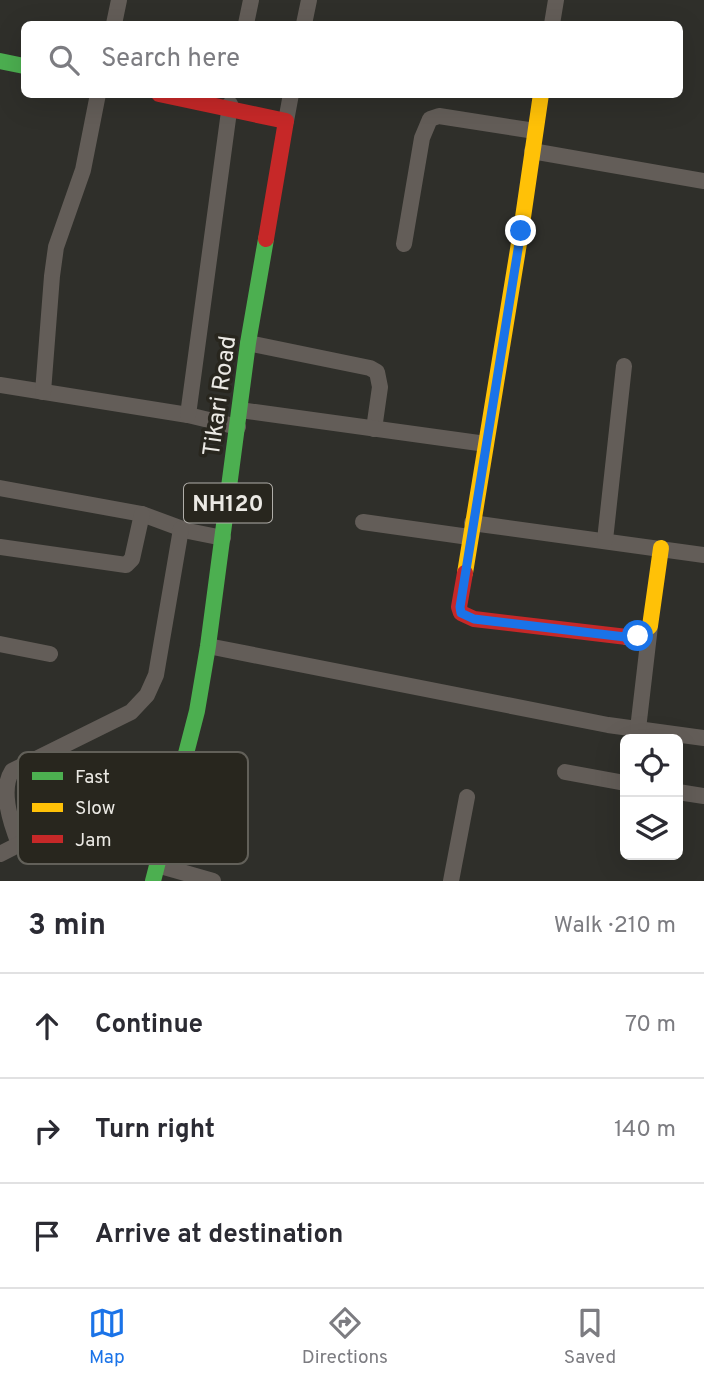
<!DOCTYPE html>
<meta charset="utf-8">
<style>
body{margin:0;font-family:Overpass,sans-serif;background:#f2f2f3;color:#2b2b33}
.controls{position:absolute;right:21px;bottom:21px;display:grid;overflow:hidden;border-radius:10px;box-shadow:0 7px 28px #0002}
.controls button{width:63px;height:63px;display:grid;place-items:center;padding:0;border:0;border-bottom:2px solid #e1e1e2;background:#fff;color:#2b2b33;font:35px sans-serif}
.stop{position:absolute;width:21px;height:21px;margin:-16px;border:5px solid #1a73e8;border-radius:50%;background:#fff}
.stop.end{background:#1a73e8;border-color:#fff;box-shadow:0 2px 7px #0008}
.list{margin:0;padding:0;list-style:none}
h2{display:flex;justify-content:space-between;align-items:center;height:91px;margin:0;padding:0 28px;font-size:30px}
h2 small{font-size:23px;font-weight:400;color:#7c7c81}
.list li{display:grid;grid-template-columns:46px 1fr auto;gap:21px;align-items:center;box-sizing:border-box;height:105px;padding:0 28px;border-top:2px solid #e1e1e2}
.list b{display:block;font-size:26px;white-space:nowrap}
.list em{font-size:23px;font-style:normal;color:#7c7c81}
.icon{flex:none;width:38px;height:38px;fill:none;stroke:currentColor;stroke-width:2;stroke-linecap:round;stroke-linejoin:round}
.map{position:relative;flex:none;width:704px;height:881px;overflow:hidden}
.search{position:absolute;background:#fff;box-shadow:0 7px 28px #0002;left:21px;right:21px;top:21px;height:77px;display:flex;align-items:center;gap:18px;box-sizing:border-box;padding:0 24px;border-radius:10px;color:#7c7c81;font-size:26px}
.sheet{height:406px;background:#fff}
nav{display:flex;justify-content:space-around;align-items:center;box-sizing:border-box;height:98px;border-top:2px solid #e1e1e2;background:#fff;font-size:19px;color:#7c7c81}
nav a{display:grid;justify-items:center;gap:4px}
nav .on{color:#1a73e8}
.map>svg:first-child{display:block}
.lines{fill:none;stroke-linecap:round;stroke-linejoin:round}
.street{stroke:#635d58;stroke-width:16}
.fast{stroke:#4caf50;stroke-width:16}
.slow{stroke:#ffc107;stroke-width:16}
.jam{stroke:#c62828;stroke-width:16}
.route{stroke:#1a73e8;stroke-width:9}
.labels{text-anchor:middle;stroke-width:7;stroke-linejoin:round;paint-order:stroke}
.shield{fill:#28261e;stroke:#b0aea9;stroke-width:2}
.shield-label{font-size:23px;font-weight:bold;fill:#ebe9e4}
.street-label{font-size:24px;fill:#ebe9e4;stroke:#28261e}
.key{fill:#28261e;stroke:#626059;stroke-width:2}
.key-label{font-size:19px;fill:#ebe9e4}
</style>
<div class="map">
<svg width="704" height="881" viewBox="0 0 704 881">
<rect width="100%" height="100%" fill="#2f2f2a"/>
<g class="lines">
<g class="street">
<path d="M114 24 119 0"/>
<path d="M246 24 251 0"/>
<path d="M304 24 309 0"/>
<path d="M552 24 556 0"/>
<path d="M286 121 291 94"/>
<path d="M532 151 704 181"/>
<path d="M404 244 422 138 430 119 439 116 535 131"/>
<path d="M248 343 370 368 377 372 380 387 374 429"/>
<path d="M0 385 188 415 238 427"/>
<path d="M43 392 52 276 56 247 83 170 98 94"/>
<path d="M240 410 486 444"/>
<path d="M188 415 230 104"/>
<path d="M0 488 142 514 188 531 223 538"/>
<path d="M363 522 469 537"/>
<path d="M472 523 704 555"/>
<path d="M605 540 624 366"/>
<path d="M0 547 126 565 132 559 142 514"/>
<path d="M0 644 50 654"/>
<path d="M208 646 608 725 704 738"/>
<path d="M638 729 650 626"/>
<path d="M565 772 625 783"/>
<path d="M678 792 704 796"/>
<path d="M19 844C10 821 0 790 12 771L131 712 147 695 156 675 181 529"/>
<path d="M0 854 106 800 183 766"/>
<path d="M157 865 213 881"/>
<path d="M451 881 467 797"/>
</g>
<g class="fast">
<path d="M0 61 24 66"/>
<path d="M153 881 197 711 208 646 248 343 266 239"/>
</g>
<g class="slow">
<path d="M465 573 521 231 541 94"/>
<path d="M627 637 638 636 650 626 661 548"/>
</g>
<g class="jam">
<path d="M159 94 286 121 266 239"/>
<path d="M465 573 459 607 461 613 474 619 627 637"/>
</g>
</g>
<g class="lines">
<path class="route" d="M521 231 460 607 461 613 474 619 625 637 638 636"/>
</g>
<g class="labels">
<rect class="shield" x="184" y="483.5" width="88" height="39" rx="5"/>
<g class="shield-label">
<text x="228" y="511">NH120</text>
</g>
<g class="street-label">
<text transform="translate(219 396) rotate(-82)" y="8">Tikari Road</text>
</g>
</g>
<rect x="18" y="752" width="230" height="112" rx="10" class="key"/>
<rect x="32" y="772" width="31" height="8" fill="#4caf50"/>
<rect x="32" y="803" width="31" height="9" fill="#ffc107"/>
<rect x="32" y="835" width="31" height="8" fill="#c62828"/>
<g class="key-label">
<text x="75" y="783">Fast</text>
<text x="75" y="814">Slow</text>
<text x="75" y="846">Jam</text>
</g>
</svg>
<div class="controls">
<button><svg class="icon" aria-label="locate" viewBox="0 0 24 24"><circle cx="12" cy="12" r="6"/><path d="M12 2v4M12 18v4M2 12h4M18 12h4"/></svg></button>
<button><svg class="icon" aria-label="layers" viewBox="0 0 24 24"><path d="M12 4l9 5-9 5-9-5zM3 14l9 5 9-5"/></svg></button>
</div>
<div class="stop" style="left:638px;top:636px"></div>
<div class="stop end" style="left:521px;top:231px"></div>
<div class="search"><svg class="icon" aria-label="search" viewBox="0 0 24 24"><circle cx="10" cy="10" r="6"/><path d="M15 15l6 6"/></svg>Search here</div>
</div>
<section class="sheet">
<h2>3 min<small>Walk · 210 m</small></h2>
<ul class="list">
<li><svg class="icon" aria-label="ahead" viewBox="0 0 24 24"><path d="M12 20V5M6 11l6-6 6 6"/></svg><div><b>Continue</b></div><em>70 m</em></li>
<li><svg class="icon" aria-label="right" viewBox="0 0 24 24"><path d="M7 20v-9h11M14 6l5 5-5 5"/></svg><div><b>Turn right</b></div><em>140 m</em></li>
<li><svg class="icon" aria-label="arrive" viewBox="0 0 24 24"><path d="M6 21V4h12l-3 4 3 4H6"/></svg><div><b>Arrive at destination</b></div></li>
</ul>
</section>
<nav>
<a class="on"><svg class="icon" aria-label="map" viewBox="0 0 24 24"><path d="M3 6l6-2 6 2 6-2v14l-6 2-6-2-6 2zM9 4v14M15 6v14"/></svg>Map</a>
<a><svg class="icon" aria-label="directions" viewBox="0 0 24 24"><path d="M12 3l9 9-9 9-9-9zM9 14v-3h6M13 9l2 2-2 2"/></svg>Directions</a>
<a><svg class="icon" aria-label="saved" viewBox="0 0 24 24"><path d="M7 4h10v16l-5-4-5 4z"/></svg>Saved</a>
</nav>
